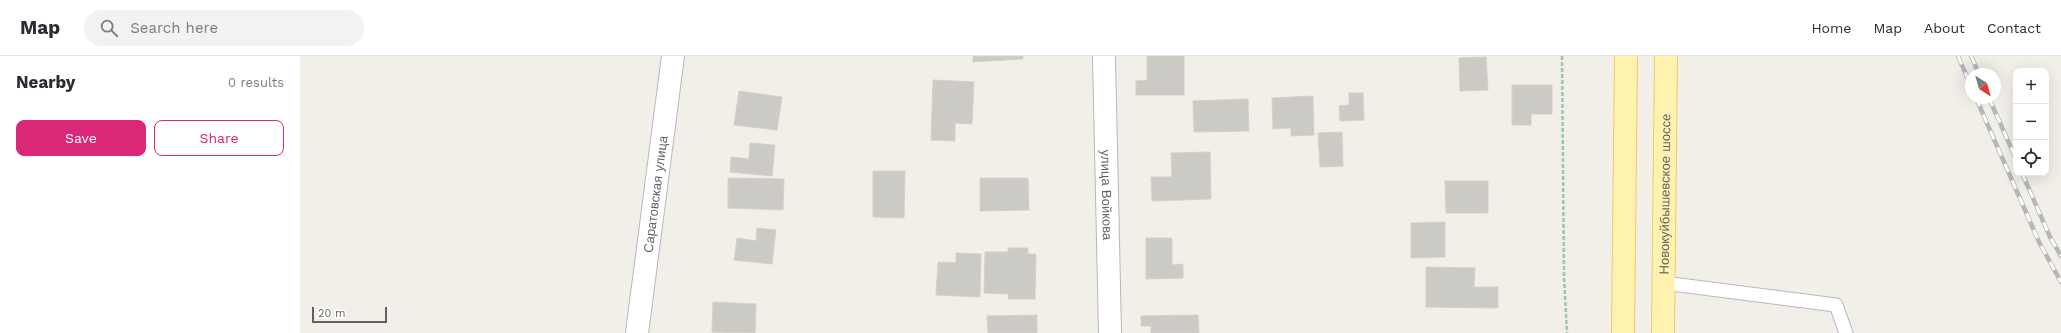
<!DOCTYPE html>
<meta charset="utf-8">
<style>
body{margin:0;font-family:"Work Sans",sans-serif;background:#f2f2f3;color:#2b2b33}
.controls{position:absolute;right:12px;top:12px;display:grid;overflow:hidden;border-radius:8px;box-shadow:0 4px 16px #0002}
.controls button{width:36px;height:36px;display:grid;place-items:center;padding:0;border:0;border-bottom:1px solid #e1e1e2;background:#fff;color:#2b2b33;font:20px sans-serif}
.compass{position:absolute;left:1665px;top:12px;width:36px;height:36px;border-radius:50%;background:#fff;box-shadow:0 4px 16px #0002;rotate:143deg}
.scale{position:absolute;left:12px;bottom:10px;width:75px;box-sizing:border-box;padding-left:4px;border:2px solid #5f6368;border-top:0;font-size:11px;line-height:14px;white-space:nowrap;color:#5f6368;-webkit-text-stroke:3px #fff;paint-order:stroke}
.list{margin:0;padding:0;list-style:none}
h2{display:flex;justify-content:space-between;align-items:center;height:52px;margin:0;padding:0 16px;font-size:17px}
h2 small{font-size:13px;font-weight:400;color:#7c7c81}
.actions{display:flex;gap:8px;padding:12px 16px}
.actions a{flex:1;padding:9px 0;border:1px solid #db2777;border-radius:8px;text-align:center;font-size:14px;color:#db2777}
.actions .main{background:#db2777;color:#fff}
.icon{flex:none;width:22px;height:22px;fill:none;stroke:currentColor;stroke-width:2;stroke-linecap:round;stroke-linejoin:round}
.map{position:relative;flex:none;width:1761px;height:277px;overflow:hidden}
header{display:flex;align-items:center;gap:24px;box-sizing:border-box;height:56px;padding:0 20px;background:#fff;border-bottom:1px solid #e1e1e2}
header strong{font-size:19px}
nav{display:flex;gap:22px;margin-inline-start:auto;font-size:14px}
.search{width:280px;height:36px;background:#f2f2f3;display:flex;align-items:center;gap:10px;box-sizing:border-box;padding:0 14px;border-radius:22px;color:#7c7c81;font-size:15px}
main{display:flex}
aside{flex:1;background:#fff}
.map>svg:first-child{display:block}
.building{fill:#cccac5;stroke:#d6d1c6}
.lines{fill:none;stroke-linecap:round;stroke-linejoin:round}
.service-casing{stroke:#b5b8bc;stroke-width:15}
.minor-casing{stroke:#b5b8bc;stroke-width:24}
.primary-casing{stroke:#f2c960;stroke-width:24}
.path{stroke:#9cc7a9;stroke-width:2.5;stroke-dasharray:4 2;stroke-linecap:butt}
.service{stroke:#fff;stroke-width:13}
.minor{stroke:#fff;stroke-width:22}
.primary{stroke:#fff2af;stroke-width:22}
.rail-casing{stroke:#b6b7b8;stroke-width:4.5}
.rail{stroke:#fff;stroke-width:3;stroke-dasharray:9;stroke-linecap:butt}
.labels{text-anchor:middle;stroke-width:3.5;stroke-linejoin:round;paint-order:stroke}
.street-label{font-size:13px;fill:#5f6368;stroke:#fff}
</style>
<header>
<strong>Map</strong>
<div class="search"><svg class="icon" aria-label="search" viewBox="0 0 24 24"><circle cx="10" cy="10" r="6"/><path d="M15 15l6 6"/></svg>Search here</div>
<nav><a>Home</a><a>Map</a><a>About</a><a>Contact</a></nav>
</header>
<main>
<aside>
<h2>Nearby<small>0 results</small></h2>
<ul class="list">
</ul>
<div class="actions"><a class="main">Save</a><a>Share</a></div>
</aside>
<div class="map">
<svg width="1761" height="277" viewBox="0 0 1761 277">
<rect width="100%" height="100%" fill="#f1efe8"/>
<g class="building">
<path d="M673 0H723V3L673 6Z"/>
<path d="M847 0H884V39H836V25L847 24Z"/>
<path d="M1186 1 1188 34 1160 35 1159 2Z"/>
<path d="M633 24 674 26 672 68 655 67V85L631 84Z"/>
<path d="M1212 29H1252V58H1231V69H1212Z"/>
<path d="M439 35 482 41 477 74 434 69Z"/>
<path d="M1049 37H1063L1064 64 1040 65 1039 50 1049 49Z"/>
<path d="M1013 40 1014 79 991 80V72L973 73 972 42Z"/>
<path d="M948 43 949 75 894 76 893 45Z"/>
<path d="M1042 76 1043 110 1020 111 1018 77Z"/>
<path d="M450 87 475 89 472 120 430 116 431 101 449 103Z"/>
<path d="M910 96 911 143 852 145 851 121H872L871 97Z"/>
<path d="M573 115H605L604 162 573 161Z"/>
<path d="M428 122 484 123 483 154 428 152Z"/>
<path d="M680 122H728L729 154 680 155Z"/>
<path d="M1145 125H1188V157H1146Z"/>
<path d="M1145 166V201L1111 202V167Z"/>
<path d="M457 172 476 174 472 208 434 204 437 182 456 185Z"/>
<path d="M846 182H872V209L883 208V222L846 223Z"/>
<path d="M708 192H728V198H736L735 243H708L709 238 684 237 685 196H708Z"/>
<path d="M656 197 681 198 680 241 636 239 638 206 656 207Z"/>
<path d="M1126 211 1175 212 1174 231H1198V252L1126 251Z"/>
<path d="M413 246 456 248 455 277 412 276Z"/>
<path d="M737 259V277H688L687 260Z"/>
<path d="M898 259 899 277H851V270H841V260Z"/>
</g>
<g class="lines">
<defs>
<path id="service" d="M1364 227 1536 249 1546 277"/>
<g id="minor">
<path id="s1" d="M804 0 810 277"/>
<path id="s2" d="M337 277 373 0"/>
</g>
<g id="primary">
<path d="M1323 277 1326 0"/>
<path id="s3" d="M1363 277 1366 0"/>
</g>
</defs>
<use href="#service" class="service-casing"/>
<use href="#minor" class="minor-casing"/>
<use href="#primary" class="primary-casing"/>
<path class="path" d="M1262 0 1264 220 1267 277"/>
<use href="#service" class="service"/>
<use href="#minor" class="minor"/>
<use href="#primary" class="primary"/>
<defs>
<g id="rail">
<path d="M1658 0 1671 30"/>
<path d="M1671 0 1679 18"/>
<path d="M1676 42 1739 186 1761 226"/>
<path d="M1689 42 1716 103"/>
<path d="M1722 117 1750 181 1761 200"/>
</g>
</defs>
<use href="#rail" class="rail-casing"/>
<use href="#rail" class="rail"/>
</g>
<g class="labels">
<g class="street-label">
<text dy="5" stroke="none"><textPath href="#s2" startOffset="140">Саратовская улица</textPath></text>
<text dy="5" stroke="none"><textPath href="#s1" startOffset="139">улица Войкова</textPath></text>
<text dy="5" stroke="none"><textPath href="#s3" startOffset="139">Новокуйбышевское шоссе</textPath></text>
</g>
</g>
</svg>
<div class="controls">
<button>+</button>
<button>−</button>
<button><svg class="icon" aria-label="locate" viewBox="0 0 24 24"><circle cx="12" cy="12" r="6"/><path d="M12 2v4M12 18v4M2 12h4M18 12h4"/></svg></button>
</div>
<svg class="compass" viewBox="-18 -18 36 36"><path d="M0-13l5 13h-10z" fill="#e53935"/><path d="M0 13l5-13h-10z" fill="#7c7c81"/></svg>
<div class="scale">20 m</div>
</div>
</main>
